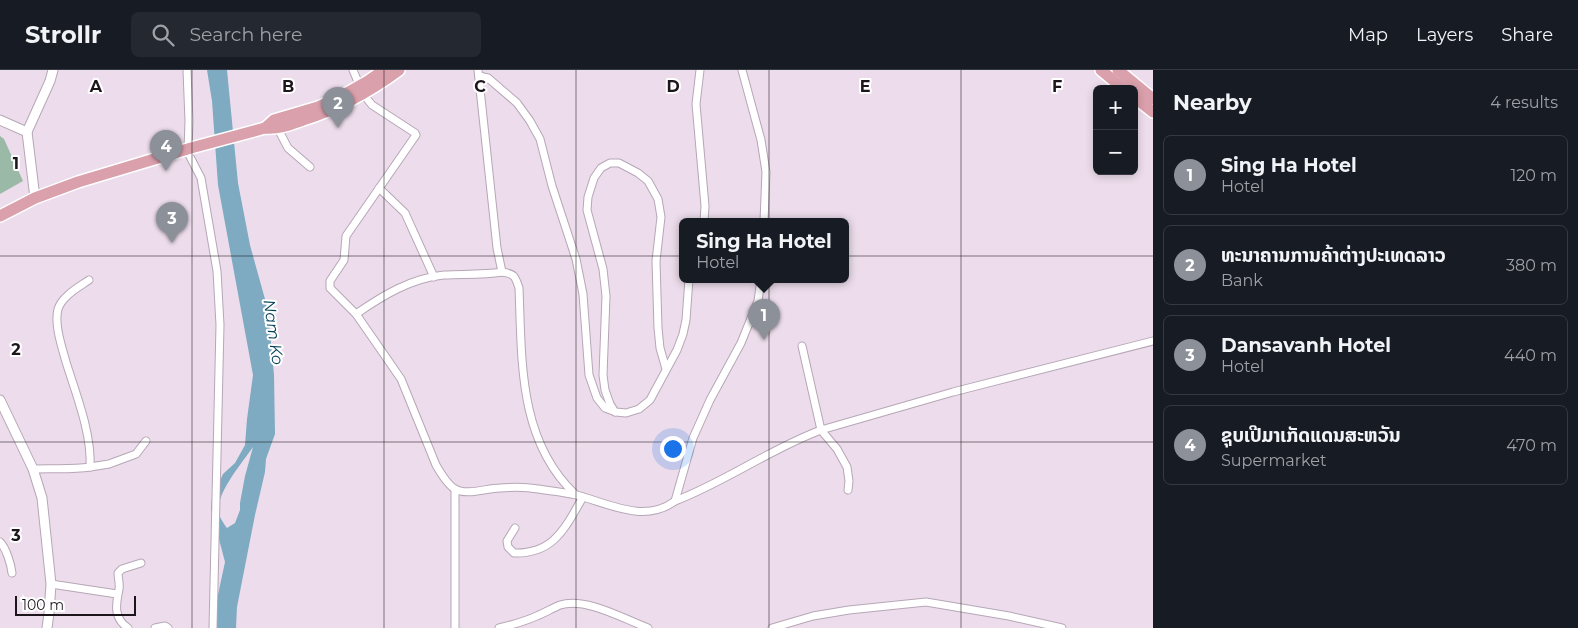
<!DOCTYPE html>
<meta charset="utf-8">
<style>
body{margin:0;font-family:Montserrat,"Noto Sans Lao",sans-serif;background:#242831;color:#f1f3f6}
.controls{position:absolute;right:15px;top:15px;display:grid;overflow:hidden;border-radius:8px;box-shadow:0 2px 8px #0003}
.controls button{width:45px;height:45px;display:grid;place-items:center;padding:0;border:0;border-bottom:1px solid #363941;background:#171b24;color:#f1f3f6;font:25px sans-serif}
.scale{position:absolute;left:15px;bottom:12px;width:121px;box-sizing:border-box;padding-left:5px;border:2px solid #1c161c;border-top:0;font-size:14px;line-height:18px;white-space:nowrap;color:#1c161c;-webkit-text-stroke:4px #fff;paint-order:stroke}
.you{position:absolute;left:672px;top:378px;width:18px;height:18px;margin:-12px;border:4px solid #fff;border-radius:50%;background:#1a73e8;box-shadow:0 0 0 8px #1a73e833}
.badge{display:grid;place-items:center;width:32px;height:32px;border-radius:50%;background:#8c9099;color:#fff;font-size:16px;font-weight:700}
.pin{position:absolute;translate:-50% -41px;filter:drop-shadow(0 1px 2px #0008)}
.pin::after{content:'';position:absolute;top:26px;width:18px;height:15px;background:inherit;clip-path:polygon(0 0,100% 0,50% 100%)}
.popup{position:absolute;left:679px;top:148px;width:170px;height:65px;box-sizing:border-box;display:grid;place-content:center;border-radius:8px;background:#171b24;filter:drop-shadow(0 1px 4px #0005);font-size:16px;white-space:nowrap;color:#9ea1a6}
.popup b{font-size:19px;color:#f1f3f6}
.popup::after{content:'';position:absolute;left:50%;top:100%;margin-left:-10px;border:10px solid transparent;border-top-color:#171b24}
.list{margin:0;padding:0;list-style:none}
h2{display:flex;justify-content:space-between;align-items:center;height:65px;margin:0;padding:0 20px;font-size:21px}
h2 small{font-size:16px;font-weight:400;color:#9ea1a6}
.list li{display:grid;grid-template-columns:32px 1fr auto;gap:15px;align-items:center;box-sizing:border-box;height:80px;margin:0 10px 10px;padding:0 10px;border:1px solid #363941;border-radius:8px}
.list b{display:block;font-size:19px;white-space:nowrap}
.list p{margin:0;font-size:16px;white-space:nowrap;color:#9ea1a6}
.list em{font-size:16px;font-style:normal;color:#9ea1a6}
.icon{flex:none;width:28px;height:28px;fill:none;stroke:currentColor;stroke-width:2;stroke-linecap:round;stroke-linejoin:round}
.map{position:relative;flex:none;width:1153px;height:558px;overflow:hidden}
header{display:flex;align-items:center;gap:30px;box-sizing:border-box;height:70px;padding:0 25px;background:#171b24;border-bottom:1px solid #363941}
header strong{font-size:24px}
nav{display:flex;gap:28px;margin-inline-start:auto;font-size:18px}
.search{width:350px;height:45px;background:#242831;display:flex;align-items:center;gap:12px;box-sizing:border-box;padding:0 18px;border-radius:8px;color:#9ea1a6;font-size:19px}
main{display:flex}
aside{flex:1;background:#171b24}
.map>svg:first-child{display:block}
.green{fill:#9bb9a7}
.water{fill:#7eabc1;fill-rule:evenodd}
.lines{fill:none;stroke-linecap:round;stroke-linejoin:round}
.minor-casing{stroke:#b6a7b6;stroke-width:9}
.tertiary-casing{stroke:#b6a7b6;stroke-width:11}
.trunk-casing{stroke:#fff;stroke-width:14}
.minor{stroke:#fff;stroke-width:7}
.tertiary{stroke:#fff;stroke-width:9}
.trunk{stroke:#daa0ac;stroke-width:11}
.grid{fill:none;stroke:#1c161c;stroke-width:1;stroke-opacity:0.55}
.labels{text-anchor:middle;stroke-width:4;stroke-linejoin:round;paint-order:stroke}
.water-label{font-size:16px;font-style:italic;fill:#004259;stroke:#fff}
.grid-label{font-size:16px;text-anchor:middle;font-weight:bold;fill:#1c161c;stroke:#fff;stroke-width:4;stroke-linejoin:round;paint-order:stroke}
</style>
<header>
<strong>Strollr</strong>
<div class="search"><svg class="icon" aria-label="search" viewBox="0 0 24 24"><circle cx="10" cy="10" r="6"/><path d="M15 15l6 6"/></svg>Search here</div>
<nav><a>Map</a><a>Layers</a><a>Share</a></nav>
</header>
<main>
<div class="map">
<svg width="1153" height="558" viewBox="0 0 1153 558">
<rect width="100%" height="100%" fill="#edddec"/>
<path class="green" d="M0 66 4 69 23 111 0 124Z"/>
<path class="water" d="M207 0H227L238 113 250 175 268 240 274 305 275 364 266 389 265 402 255 445 237 537 236 558H216V534L225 492 211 439 212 428 223 404 235 393 245 375 247 349 253 305 218 115 212 31ZM253 377 245 406 240 433V440L235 453 227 458C224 454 220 448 219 444 214 425 243 392 253 377Z"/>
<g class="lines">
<defs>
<g id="minor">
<path d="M187 0 189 51 188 79"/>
<path d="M353 0 363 24 372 35 415 63 416 65 346 166 344 190 330 211V218L356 244 401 309 436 395C440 402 448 415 455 419 467 426 487 418 500 418 513 417 526 417 538 419 551 421 564 422 576 425 608 433 644 454 675 431L693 368 710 330 741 273 758 231 761 209"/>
<path d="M478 0 497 178 502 202"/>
<path d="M700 0 696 34 705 136 704 151"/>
<path d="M742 0 761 70 766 102 764 151"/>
<path d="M479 6 488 8 517 33 530 51 540 69 552 116 576 189 583 224 589 305 597 328 605 338 616 342 626 343 639 339 650 330 677 280 683 264 686 250 689 209"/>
<path d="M278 59 288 78 310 97"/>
<path d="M186 79 201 108 217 201 220 255 213 558"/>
<path d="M379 118 405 143 434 207"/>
<path d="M356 244C382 226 411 208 444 205 463 204 483 205 502 202 515 204 515 206 519 218 522 290 518 370 575 424"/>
<path d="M802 276 821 360 837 379 847 397 849 411 848 420"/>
<path d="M615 342 610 334 605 320 603 305 606 226 603 199 587 140 588 127 594 108 601 98 610 93H619L638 103 648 111 658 129 661 147 656 191 658 258 660 278 666 299"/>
<path d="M90 397 109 394 136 384 146 371"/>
<path d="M33 399C52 398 71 400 90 397 92 364 76 324 66 292 62 277 54 255 58 239 62 226 79 217 89 210"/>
<path d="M675 431C725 412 770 379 821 360L953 322 1153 271"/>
<path d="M515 458 507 471 508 477 514 483C554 484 565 458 583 427"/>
<path d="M0 472C6 478 11 494 12 503"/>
<path d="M51 514 117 524"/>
<path d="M128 558C113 548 116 534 119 519 120 514 118 508 118 503L122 499 141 493"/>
<path d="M155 558 165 556 168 558"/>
<path d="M455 558V419"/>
<path d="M499 558C512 555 526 551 539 545 546 542 553 538 560 535 586 527 624 549 648 558"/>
<path d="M772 558 813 546 849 540 926 532 1009 546 1062 558"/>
</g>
<g id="tertiary">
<path d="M0 50 27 62 35 128"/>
<path d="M27 62 50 11 53 0"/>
<path d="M0 330 33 399 42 428 51 514 49 543 47 558"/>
</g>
<g id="trunk">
<path d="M1101 0 1124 19"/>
<path d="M1118 0 1153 29"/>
<path d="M1134 27 1153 42"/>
<path d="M265 58 274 50 318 37 340 27 368 11 384 0"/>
<path d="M0 146 35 128 78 112 191 78 265 58C280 59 289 55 303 50 338 39 369 22 399 0"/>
</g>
</defs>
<use href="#minor" class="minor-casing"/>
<use href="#tertiary" class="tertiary-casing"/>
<use href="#trunk" class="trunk-casing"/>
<use href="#minor" class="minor"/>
<use href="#tertiary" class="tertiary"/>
<use href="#trunk" class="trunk"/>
</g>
<path class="grid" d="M192 0V558M384 0V558M576 0V558M769 0V558M961 0V558M0 186H1153M0 372H1153"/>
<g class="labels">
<g class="water-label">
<text transform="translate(274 262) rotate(82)" y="6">Nam Ko</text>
</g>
</g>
<g class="grid-label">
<text x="96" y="22">A</text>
<text x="288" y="22">B</text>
<text x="480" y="22">C</text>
<text x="673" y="22">D</text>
<text x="865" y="22">E</text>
<text x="1057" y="22">F</text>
<text x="16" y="99">1</text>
<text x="16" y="285">2</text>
<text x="16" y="471">3</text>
</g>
</svg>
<div class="controls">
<button>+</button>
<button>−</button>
</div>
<div class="scale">100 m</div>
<div class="you"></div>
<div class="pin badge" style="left:764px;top:270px">1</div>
<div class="popup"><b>Sing Ha Hotel</b>Hotel</div>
<div class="pin badge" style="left:338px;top:58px">2</div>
<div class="pin badge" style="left:172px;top:173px">3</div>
<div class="pin badge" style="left:166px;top:101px">4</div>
</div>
<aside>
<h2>Nearby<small>4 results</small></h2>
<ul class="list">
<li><span class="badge">1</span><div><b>Sing Ha Hotel</b><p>Hotel</p></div><em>120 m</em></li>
<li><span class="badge">2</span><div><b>ທະນາຄານການຄ້າຕ່າງປະເທດລາວ</b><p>Bank</p></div><em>380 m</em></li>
<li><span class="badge">3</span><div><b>Dansavanh Hotel</b><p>Hotel</p></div><em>440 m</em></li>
<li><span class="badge">4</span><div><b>ຊຸບເປີມາເກັດແດນສະຫວັນ</b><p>Supermarket</p></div><em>470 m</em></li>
</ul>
</aside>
</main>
